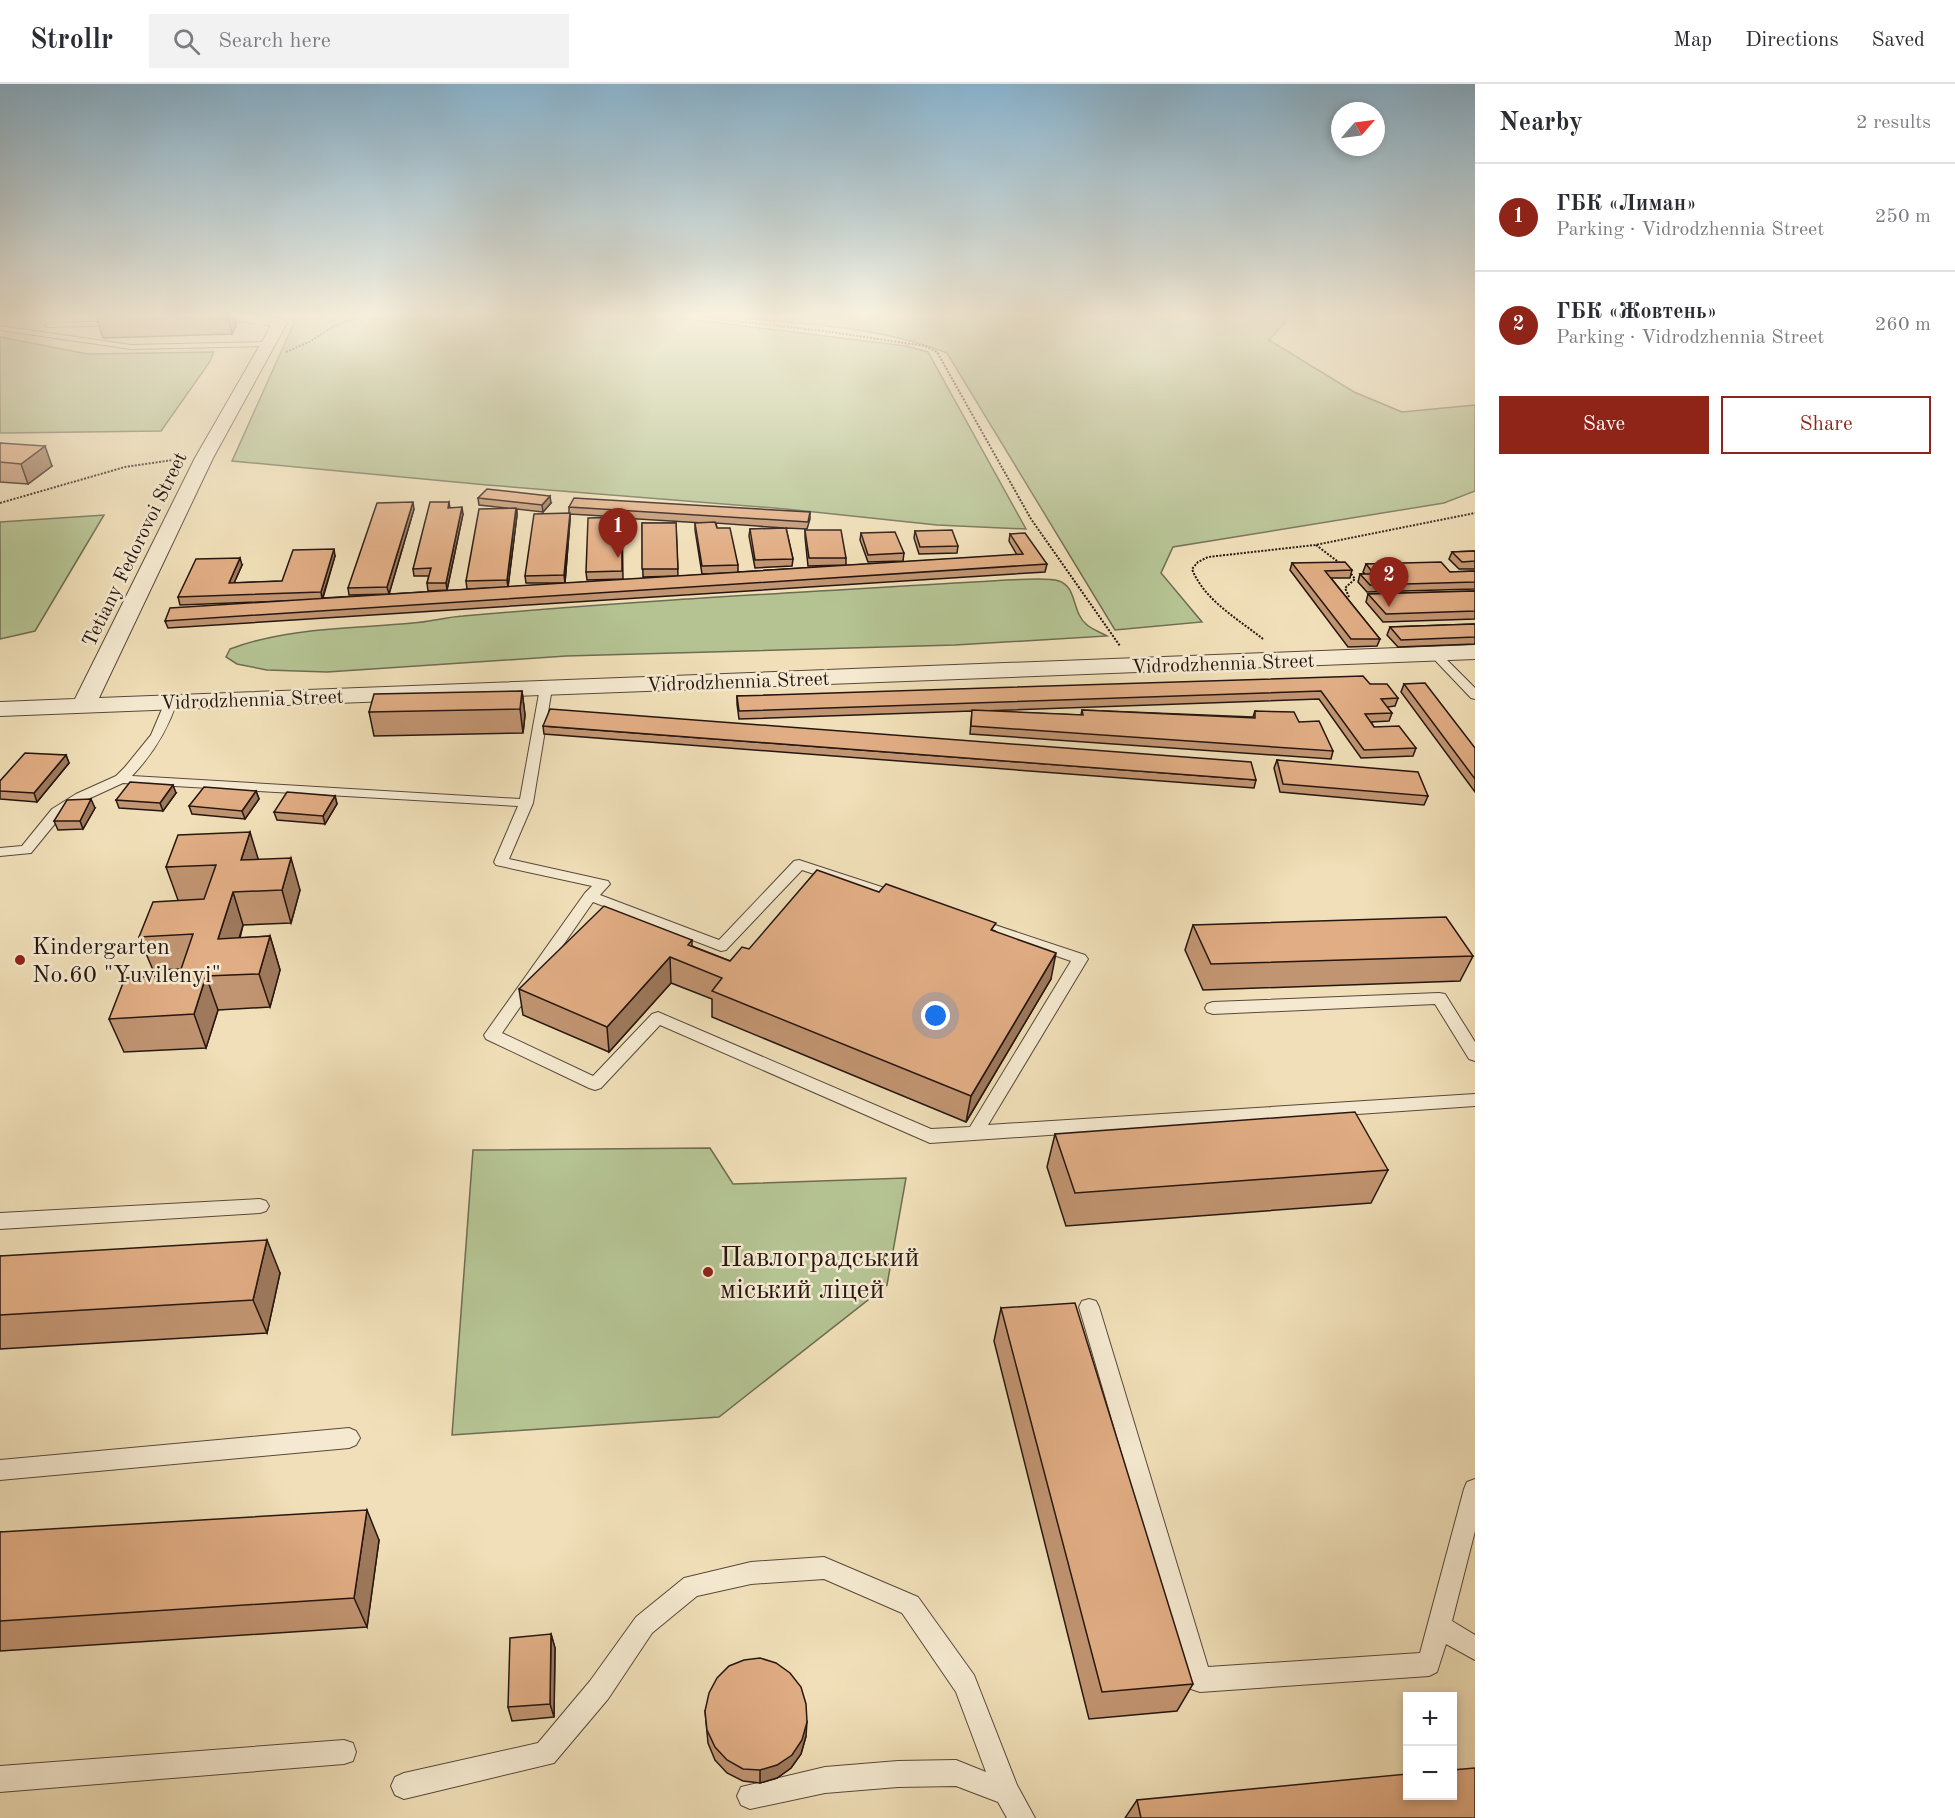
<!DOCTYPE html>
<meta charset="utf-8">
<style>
body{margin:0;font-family:"Old Standard TT",serif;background:#f2f2f3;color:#2b2b33}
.controls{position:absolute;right:18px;bottom:18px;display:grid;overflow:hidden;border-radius:0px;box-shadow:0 3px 9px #0003}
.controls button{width:54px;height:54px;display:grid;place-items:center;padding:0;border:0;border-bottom:2px solid #e1e1e2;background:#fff;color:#2b2b33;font:30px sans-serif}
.compass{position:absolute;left:1331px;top:18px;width:54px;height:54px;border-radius:50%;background:#fff;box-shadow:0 3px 9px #0003;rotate:62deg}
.you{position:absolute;left:936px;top:932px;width:21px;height:21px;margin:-15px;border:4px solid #fff;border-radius:50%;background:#1a73e8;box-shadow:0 0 0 9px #1a73e833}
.badge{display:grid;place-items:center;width:39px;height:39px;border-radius:50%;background:#8f2418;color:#fff;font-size:20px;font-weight:700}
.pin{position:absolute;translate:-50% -50px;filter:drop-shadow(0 2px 3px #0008)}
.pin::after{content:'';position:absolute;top:32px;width:21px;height:18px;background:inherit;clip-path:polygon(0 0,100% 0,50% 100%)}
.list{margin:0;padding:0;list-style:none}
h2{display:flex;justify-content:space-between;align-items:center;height:78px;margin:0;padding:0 24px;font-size:26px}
h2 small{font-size:20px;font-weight:400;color:#7c7c81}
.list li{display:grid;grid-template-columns:39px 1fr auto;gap:18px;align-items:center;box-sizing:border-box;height:108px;padding:0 24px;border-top:2px solid #e1e1e2}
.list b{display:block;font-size:22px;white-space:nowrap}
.list p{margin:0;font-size:20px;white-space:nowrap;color:#7c7c81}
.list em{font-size:20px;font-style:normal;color:#7c7c81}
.actions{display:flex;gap:12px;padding:18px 24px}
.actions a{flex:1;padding:14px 0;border:2px solid #8f2418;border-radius:0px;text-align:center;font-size:21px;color:#8f2418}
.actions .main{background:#8f2418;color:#fff}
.icon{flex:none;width:33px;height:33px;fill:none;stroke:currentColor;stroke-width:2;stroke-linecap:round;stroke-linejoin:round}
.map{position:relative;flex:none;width:1475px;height:1734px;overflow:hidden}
header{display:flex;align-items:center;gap:36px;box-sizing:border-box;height:84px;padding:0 30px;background:#fff;border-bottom:2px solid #e1e1e2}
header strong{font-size:28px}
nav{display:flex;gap:33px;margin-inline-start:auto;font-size:21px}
.search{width:420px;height:54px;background:#f2f2f3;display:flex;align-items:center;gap:15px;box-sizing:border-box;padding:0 21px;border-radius:0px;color:#7c7c81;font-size:22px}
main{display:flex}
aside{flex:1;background:#fff}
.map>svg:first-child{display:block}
.green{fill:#b5c393;stroke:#6e6c52;stroke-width:1.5}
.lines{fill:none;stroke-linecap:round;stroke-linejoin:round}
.service-casing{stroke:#58483a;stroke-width:2}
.minor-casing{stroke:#58483a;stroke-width:2}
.path{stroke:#261610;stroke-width:2;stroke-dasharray:2 1.5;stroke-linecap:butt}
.service{fill:#f5ead1;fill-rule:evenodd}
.minor{fill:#f5ead1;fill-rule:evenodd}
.wall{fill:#c29572;stroke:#261610;stroke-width:1.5}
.shaded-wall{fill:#9e795c;stroke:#261610;stroke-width:1.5}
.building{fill:#e1ad84;stroke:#261610;stroke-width:1.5}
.poi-dot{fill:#8f2418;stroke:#f5ead1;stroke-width:2}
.labels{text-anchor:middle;stroke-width:5;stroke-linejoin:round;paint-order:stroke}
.far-street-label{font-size:20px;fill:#261610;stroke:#f5ead1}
.poi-label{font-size:24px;fill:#261610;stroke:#f5ead1;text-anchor:start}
.near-poi-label{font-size:28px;fill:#261610;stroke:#f5ead1;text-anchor:start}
</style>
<header>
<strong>Strollr</strong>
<div class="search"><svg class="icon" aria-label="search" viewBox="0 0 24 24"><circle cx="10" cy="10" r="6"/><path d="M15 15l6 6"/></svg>Search here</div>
<nav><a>Map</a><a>Directions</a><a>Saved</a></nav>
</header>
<main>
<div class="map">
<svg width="1475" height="1734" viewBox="0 0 1475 1734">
<rect width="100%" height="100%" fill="#f0dfb8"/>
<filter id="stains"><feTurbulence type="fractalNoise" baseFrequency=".00333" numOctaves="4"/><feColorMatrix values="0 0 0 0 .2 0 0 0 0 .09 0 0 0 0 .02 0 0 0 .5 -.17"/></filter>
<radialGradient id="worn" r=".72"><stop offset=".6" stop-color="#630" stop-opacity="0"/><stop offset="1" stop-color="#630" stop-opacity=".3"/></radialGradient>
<g class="green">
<path d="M289 229H640L906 262 928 268 1026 445 937 441 786 425 487 401 232 377 294 239Z"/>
<path d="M694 229H1281L1286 238 1269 256 1354 308 1402 328 1475 321V407L1444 419 1173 463 1161 489 1202 538 1115 546 947 269C868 238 778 240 694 229Z"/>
<path d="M0 253 88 270 214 268 209 279 161 347 4 349H0Z"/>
<path d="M104 431 35 547 0 555V438Z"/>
<path d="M1006 496C1020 496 1046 493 1059 497 1077 503 1072 528 1086 540 1091 545 1100 548 1107 552L955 561 566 572 327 588 267 586 237 580 226 573 230 565C289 543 351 545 413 539 430 538 446 533 463 532 643 516 825 507 1006 496Z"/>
<path d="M710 1064 733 1100 906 1094 887 1201 719 1333 452 1351 473 1066Z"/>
</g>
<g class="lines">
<defs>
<g id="service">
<path d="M253 233 256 237 217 238 213 236 217 234Z"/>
<path d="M118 237 121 241 49 243 45 241 49 239Z"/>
<path d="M0 242 131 261 270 258 274 260 270 262 131 265 0 246Z"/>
<path d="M1435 567 1439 568 1475 604V615L1471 614 1431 572 1429 570Z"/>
<path d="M546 600 552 604 533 719 509 775 608 797 610 800 600 811 719 856 794 777 799 776 903 810 905 813 903 816H893L802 786 726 866 721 867 593 818 502 949 593 992 652 930 658 928 931 1045 970 1043 1071 877 972 843 970 840 977 835 1085 871 1088 875 988 1041 1475 1010V1022L930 1059 660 941 601 1004 595 1006 589 1004 486 955 484 951 585 809 592 802 496 781 494 778 518 722 123 699 86 716 62 731 31 769 0 772V764L22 762 52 725 76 710 116 692 125 683 151 651 165 618 171 614 177 618C167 647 153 670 132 692L520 715 540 604Z"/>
<path d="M1439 909 1445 910 1475 958V977L1469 975 1435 920 1213 930 1207 928 1205 924 1207 920 1213 918Z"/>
<path d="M260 1115 266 1117 269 1122 266 1127 260 1129 0 1145V1129Z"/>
<path d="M1089 1215 1096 1217 1099 1223 1208 1583 1420 1569 1464 1405 1467 1398 1475 1395V1447L1452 1537 1475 1551V1576L1446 1560 1437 1588 1429 1592 1200 1608 1191 1605 1079 1223 1082 1217Z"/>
<path d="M349 1344 356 1347 360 1354 356 1361 349 1364 0 1396V1376Z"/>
<path d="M824 1473 918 1513 974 1591 1017 1701 1035 1734H1007L998 1718 956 1702 898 1703 825 1709 750 1725 741 1721 737 1712 741 1703 825 1683 898 1677 956 1676 986 1688 956 1608 902 1529 824 1495 751 1500 697 1512 652 1549 608 1615 554 1679 404 1715 395 1711 391 1702 395 1693 404 1689 538 1659 590 1597 636 1533 684 1494 751 1478Z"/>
<path d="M344 1656 353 1659 356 1668 353 1677 344 1680 0 1708V1682Z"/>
</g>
<path id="minor" d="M235 229H252L285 236 287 239 213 374 99 614 1475 561V575L0 632V618L75 615 195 374 271 242 248 238Z"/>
</defs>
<use href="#service" class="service-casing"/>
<use href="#minor" class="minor-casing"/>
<g class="path">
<path d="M665 229 824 247 925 262 937 268 1031 435 1120 562"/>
<path d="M286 268 309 258 334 242 369 229"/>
<path d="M0 419 125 383 179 375"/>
<path d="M1316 461 1341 480"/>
<path d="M1349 487 1355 495 1345 504 1349 513"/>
<path d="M1263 555C1238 535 1204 516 1192 485L1198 478 1208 473 1315 461 1475 429"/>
</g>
<use href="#service" class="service"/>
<use href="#minor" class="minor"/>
</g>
<g class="wall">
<path d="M95 229H233L236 242 232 250 103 254Z"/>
<path d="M0 359 52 382 28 400 0 398Z"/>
<path d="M478 414 551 419 543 428 517 425V431L508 503 730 489 702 490 695 446V439H703L622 434 623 495 587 496 586 488 619 433 570 430V436L565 499H526L525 492 569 429V423L810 428V435L807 445 786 444 793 475 792 482 755 484 749 452 750 445 784 444 716 439 717 444 738 481V488L1017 471 1009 457 1010 450 1047 480 1045 488 168 544 165 537 284 517 180 521 178 513 242 481 234 499 282 497 335 472 323 514 490 504 467 505 466 497 507 424 479 421Z"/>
<path d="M449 418 450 424 463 430 447 506 428 507 427 499 429 492H414L413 485Z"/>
<path d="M414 425 389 510 349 511 348 504Z"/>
<path d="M642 439H676L678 492 643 493Z"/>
<path d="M805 446 846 474V481L808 482 805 453Z"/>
<path d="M915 447 958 462 957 469 919 470 914 454Z"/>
<path d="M861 449 904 469 903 477 868 478 860 456Z"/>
<path d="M1475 467V485H1459L1449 475 1452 468Z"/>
<path d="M1292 479 1352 486 1350 494H1331L1380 555 1377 562 1348 563 1290 486Z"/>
<path d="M1366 480 1450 488 1475 487V505L1367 508 1358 498 1360 490H1365L1363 488Z"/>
<path d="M1475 507V535L1383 538 1366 518 1368 510Z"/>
<path d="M1475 540V560L1398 563 1387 551 1390 543Z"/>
<path d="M1370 600 1398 614 1395 622 1387 623 1392 629 1389 637 1371 638 1374 643 1416 664 1413 672 1361 674 1319 615 981 627 1081 631 1082 626 1253 633 1255 627 1299 638 1333 667 1331 675 970 650 972 627 739 635 737 620V612Z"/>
<path d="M1404 600 1475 664V708L1401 608Z"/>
<path d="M522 607 525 631 523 649 374 652 369 628Z"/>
<path d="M543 642 1256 696 1254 704 544 650Z"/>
<path d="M66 671 69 679 37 718 0 715V697Z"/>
<path d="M1277 676 1428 712 1424 721 1280 708 1274 684Z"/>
<path d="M256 707 259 715 245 735 192 730 189 722Z"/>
<path d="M176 709 163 727 119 724 116 716Z"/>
<path d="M335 712 337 720 325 740 277 736 274 728Z"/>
<path d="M95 724 83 745 58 746 54 737Z"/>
<path d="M258 775 300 806 291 839 243 841 240 854 270 852 280 886 270 923 218 926 206 964 124 968 109 935 179 891 181 885 153 886 139 853 178 816 166 783Z"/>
<path d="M879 808 995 847 1051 895 966 1038 712 933V915L671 899 609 968 523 931 519 905 692 856V862L730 877 749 865Z"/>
<path d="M1193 841 1473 872 1460 897 1203 906 1185 866Z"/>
<path d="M1055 1050 1388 1086 1371 1119 1066 1142 1047 1083Z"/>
<path d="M0 1172 280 1189 267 1249 0 1265Z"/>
<path d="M1001 1224 1193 1600 1177 1627 1089 1635 994 1257Z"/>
<path d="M0 1448 379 1456 367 1543 0 1567Z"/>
<path d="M551 1550 555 1564 554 1633 512 1637 508 1623Z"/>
<path d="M705 1627 806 1652 801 1670 791 1684 777 1694 760 1699 743 1697 727 1689 715 1676 708 1659Z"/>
<path d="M1137 1716 1475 1734H1125Z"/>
</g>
<g class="shaded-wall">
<path d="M227 229H233L236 242 232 250Z"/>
<path d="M45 362 52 382 28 400 21 380Z"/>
<path d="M550 412 551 419 543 428 542 421Z"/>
<path d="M413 418 414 425 389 510 387 503Z"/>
<path d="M462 423 463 430 447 506 446 499Z"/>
<path d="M516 424 517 431 508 503 507 496Z"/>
<path d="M570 429V436L565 499 564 491Z"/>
<path d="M334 465 335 472 322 515 321 508Z"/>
<path d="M240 474 242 481 231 506 229 499Z"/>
<path d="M522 607 525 631 523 649 520 625Z"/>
<path d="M66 671 69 679 37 718 34 709Z"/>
<path d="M173 701 176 709 163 727 160 719Z"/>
<path d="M256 707 259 715 245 735 242 727Z"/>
<path d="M335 712 337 720 325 740 323 732Z"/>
<path d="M91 715 95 724 83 745 80 737Z"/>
<path d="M250 748 260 781 241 776Z"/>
<path d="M291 774 300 806 291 839 282 806Z"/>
<path d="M233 808 243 841 229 888 218 855Z"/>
<path d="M270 852 280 886 270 923 259 890Z"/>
<path d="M1056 869 1051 895 966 1038 971 1012Z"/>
<path d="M670 873 671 899 609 968 607 943Z"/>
<path d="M206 892 218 926 206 964 194 930Z"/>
<path d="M267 1156 280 1189 267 1249 253 1216Z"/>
<path d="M367 1426 379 1456 367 1543 354 1514Z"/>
<path d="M551 1550 555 1564 554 1633 550 1620Z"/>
<path d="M807 1638 806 1652 801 1670 791 1684 777 1694 760 1699V1686Z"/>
</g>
<g class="building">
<path d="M0 359 45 362 21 380 0 378Z"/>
<path d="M487 405 550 412 542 421 478 414Z"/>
<path d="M574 414 810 428 808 438 569 423Z"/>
<path d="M413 418 387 503 348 504 377 419Z"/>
<path d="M430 418H449L448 424 462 423 446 499H427L431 484 413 485Z"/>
<path d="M516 424 507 496 466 497 479 425Z"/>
<path d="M570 429 564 491 525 492 534 430Z"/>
<path d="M622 433V487L586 488 588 434Z"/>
<path d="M715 438 717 444H730L738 481 702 482 695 439Z"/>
<path d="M642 439H676L678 485H642Z"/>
<path d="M786 444 793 475 755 476 750 445Z"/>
<path d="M805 446H841L846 474H809Z"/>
<path d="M952 446 958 462 920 463 915 447Z"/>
<path d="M895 448 904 469 868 471 861 449Z"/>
<path d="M1025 449 1047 480 165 537 170 524 1023 470 1010 450Z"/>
<path d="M334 465 321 508 178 513 196 475 240 474 229 499 282 497 293 466Z"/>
<path d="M1475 467V477L1462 478 1452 468Z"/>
<path d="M1345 478 1352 486 1325 487 1380 555H1351L1292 479Z"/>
<path d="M1441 478 1450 488 1475 487V498L1370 501 1360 490H1374L1366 480Z"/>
<path d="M1475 507V527L1386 530 1368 510Z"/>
<path d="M1475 540V553L1401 556 1390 543Z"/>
<path d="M1363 592 1370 600H1387L1398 614 1381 615 1392 629 1365 630 1374 643 1399 642 1416 664 1364 666 1321 607 739 627 737 612Z"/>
<path d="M1425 599 1475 664V695L1404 600Z"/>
<path d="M522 607 520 625 369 628 374 610Z"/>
<path d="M550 625 1251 678 1256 696 543 642Z"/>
<path d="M972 626 1083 631 1082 626 1255 634V627L1294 628 1299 638 1319 637 1333 667 971 642Z"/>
<path d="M25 669 66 671 34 709 0 707V697Z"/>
<path d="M1277 676 1418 688 1428 712 1283 700Z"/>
<path d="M130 698 173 701 160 719 116 716Z"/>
<path d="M204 703 256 707 242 727 189 722Z"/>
<path d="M287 708 335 712 323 732 274 728Z"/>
<path d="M91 715 80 737H54L67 716Z"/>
<path d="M250 748 241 776 291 774 282 806 233 808 218 855 270 852 259 890 206 892 194 930 109 935 125 894 179 891 193 850 139 853 153 818 204 815 216 781 166 783 178 751Z"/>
<path d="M817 786 879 808 886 800 996 839 991 846 1056 869 971 1012 712 907 722 894 670 873 607 943 519 905 604 822 692 856 688 861 730 877 742 863 749 865Z"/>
<path d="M1446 833 1473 872 1211 880 1193 841Z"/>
<path d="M1355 1028 1388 1086 1075 1109 1055 1050Z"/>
<path d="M267 1156 253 1216 0 1231V1172Z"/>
<path d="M1075 1219 1193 1600 1102 1608 1001 1224Z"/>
<path d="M367 1426 354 1514 0 1537V1448Z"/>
<path d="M551 1550 550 1620 508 1623 510 1554Z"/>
<path d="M760 1574 776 1579 790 1589 801 1603 806 1620 807 1638 802 1656 792 1671 777 1681 760 1686 743 1685 727 1676 715 1663 707 1646 705 1627 709 1609 717 1594 729 1582 744 1576Z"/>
<path d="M1475 1684V1734H1141L1137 1716 1407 1690V1712H1452V1686Z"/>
</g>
<linearGradient id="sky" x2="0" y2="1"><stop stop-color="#89b7d4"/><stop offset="0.49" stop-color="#f8f1df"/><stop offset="1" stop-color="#f8f1df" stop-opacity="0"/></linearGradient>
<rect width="1475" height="472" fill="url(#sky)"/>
<g class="poi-dot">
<circle cx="20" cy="876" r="6"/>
<circle cx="708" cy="1188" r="6"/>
</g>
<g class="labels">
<g class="far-street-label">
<text transform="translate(134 465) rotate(-64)" y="7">Tetiany Fedorovoi Street</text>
<text transform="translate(1223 579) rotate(-2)" y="7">Vidrodzhennia Street</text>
<text transform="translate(738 597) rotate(-2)" y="7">Vidrodzhennia Street</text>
<text transform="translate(252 615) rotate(-2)" y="7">Vidrodzhennia Street</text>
</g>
<g class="poi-label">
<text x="32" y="870">Kindergarten<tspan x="32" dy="28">No.60 "Yuvilenyi"</tspan></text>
</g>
<g class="near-poi-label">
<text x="720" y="1182">Павлоградський<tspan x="720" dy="32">міський ліцей</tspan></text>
</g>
</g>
<rect width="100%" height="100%" filter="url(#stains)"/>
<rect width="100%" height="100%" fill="url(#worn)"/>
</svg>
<div class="controls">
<button>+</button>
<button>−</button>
</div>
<svg class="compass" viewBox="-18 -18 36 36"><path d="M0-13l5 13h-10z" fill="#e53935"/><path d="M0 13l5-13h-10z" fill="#7c7c81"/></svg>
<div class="you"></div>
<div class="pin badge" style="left:618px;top:474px">1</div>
<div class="pin badge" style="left:1389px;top:523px">2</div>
</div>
<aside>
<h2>Nearby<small>2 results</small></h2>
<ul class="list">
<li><span class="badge">1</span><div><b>ГБК «Лиман»</b><p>Parking · Vidrodzhennia Street</p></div><em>250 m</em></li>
<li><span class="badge">2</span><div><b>ГБК «Жовтень»</b><p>Parking · Vidrodzhennia Street</p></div><em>260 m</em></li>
</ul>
<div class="actions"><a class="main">Save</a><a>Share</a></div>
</aside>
</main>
